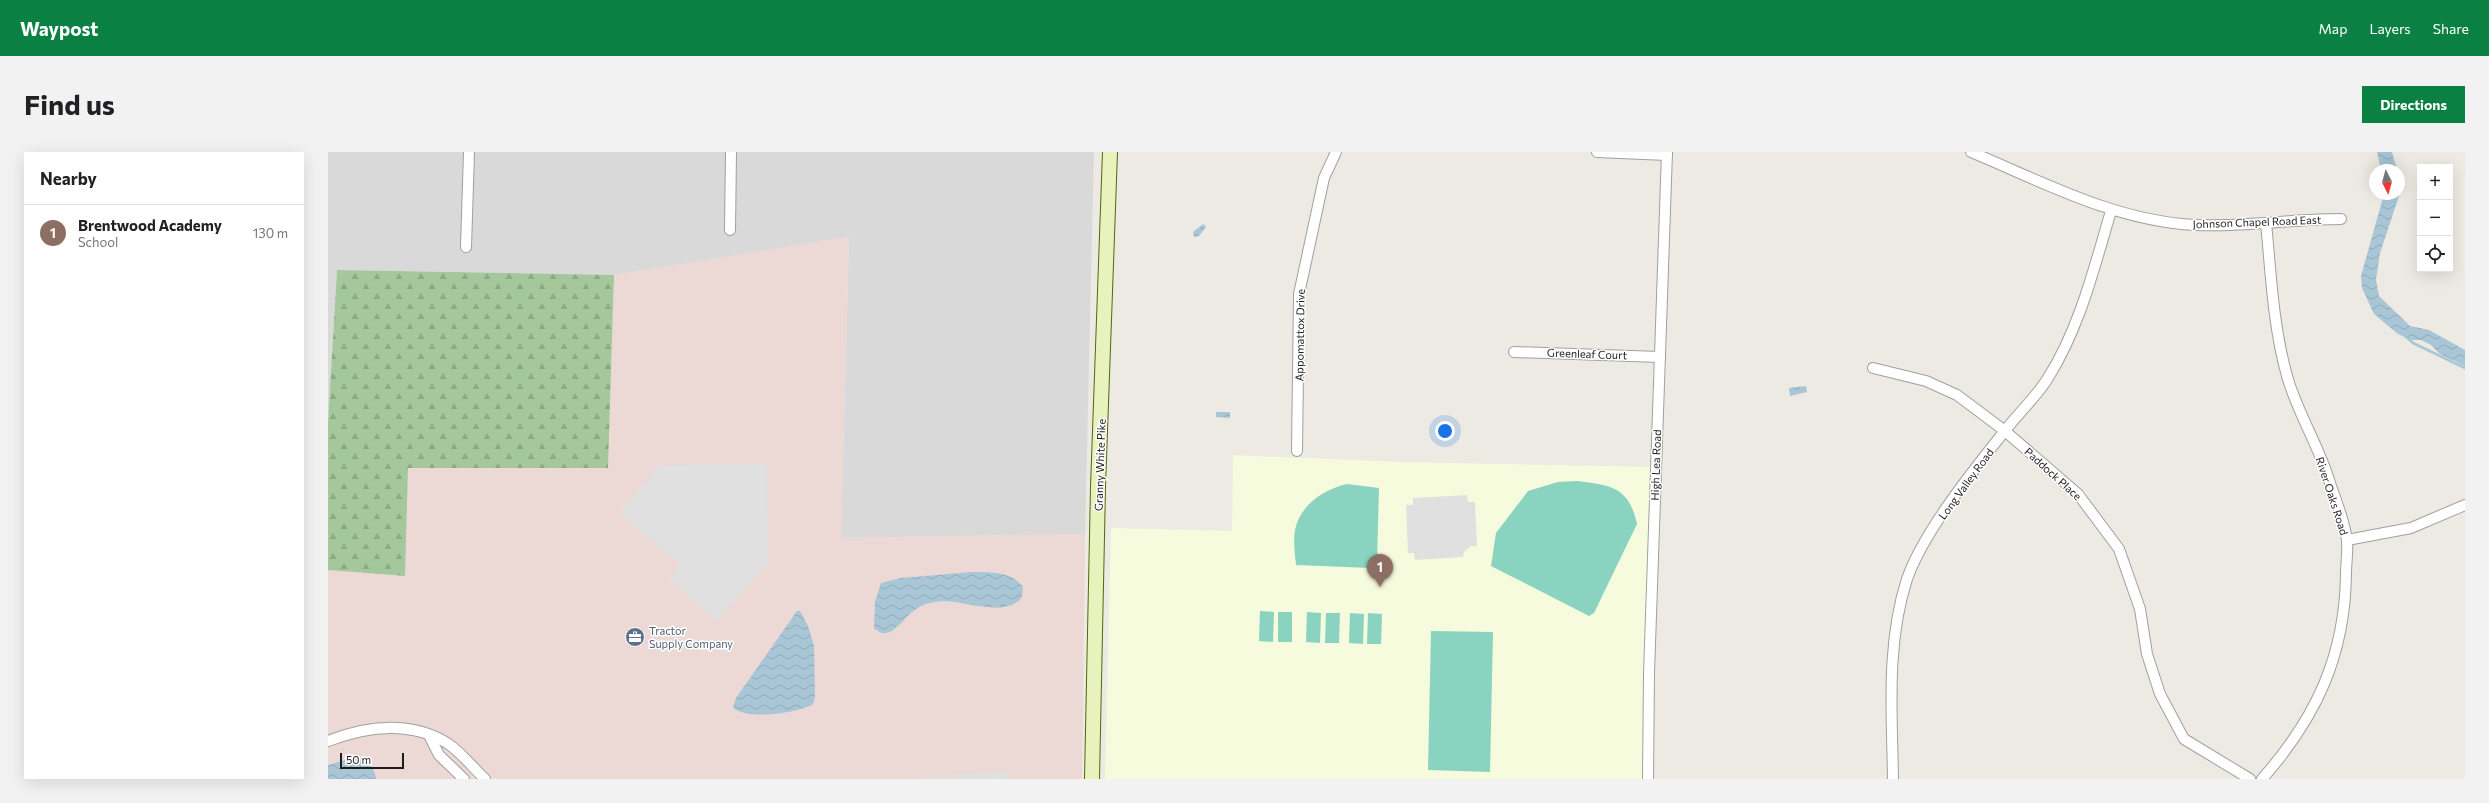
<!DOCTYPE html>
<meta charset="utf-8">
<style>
body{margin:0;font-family:Commissioner,sans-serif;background:#f2f2f2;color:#202124}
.controls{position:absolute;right:12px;top:12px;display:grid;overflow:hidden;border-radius:0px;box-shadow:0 4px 16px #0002}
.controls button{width:36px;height:36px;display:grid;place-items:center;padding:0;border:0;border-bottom:1px solid #e0e0e0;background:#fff;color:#202124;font:20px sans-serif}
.compass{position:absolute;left:2041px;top:12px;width:36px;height:36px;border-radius:50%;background:#fff;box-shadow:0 4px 16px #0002;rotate:174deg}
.scale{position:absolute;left:12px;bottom:10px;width:64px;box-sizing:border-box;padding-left:4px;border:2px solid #1c1c1c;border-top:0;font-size:11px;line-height:14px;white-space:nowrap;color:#1c1c1c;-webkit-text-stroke:3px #fff;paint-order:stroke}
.you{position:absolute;left:1117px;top:279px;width:14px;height:14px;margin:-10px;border:3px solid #fff;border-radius:50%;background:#1a73e8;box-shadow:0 0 0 6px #1a73e833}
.badge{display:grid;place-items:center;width:26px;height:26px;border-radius:50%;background:#0b8043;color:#fff;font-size:13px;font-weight:700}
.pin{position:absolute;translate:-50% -33px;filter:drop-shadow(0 1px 2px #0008)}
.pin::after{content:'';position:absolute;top:21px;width:14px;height:12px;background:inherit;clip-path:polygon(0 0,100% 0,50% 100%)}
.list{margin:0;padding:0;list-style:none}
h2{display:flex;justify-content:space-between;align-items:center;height:52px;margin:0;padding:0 16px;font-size:17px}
h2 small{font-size:13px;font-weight:400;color:#757577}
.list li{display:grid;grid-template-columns:26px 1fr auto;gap:12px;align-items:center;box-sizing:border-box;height:56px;padding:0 16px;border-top:1px solid #e0e0e0}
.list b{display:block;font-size:15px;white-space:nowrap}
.list p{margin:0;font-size:13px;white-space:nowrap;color:#757577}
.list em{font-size:13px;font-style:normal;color:#757577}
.icon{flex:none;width:22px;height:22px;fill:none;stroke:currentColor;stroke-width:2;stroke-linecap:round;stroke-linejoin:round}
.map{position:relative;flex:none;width:2137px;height:627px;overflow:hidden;border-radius:0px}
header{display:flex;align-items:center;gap:24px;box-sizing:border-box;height:56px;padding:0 20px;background:#0b8043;color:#fff}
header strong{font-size:19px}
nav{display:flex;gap:22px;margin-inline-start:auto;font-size:14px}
.intro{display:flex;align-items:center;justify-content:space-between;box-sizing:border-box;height:96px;padding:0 24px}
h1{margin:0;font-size:28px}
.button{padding:10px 18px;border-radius:0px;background:#0b8043;color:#fff;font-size:14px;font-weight:700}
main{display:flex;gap:24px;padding:0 24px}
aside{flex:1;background:#fff;border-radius:0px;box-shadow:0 4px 16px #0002}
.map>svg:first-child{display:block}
.residential{fill:#dad9d9}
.commercial{fill:#ecd8d4}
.education{fill:#f7fbdd}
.forest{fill:url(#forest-firs)}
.pitch{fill:#89d3c0}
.parking{fill:#e0e0e0}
.water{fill:url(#water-waves)}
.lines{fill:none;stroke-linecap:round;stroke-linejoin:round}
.stream{stroke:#a8c6d6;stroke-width:2.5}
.street-casing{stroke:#a0a0a0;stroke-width:12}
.secondary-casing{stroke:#526610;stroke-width:16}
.street{stroke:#fff;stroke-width:10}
.secondary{stroke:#e8f2bc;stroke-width:14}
.labels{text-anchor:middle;stroke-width:3;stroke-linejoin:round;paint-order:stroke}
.street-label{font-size:11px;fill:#1c1c1c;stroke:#fff}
.service-label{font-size:11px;fill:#4e5e75;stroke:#fff;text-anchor:start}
</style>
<header>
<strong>Waypost</strong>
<nav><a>Map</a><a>Layers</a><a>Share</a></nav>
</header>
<div class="intro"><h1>Find us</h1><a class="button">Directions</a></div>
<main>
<aside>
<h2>Nearby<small></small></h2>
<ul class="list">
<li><span class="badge" style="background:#8d6e63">1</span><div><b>Brentwood Academy</b><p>School</p></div><em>130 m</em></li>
</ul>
</aside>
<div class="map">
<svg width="2137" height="627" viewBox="0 0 2137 627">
<defs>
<pattern id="forest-firs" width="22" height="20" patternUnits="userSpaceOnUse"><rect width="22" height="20" fill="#a4c79c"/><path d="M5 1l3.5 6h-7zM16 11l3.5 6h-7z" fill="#8daa86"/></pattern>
<pattern id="water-waves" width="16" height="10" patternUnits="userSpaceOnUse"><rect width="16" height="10" fill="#a8c6d6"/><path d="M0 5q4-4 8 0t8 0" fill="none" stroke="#90aab7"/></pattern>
</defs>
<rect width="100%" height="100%" fill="#eceae3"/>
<path class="residential" d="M0 0H766L757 382 513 386 521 85 286 123 9 118 0 271Z"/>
<path class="commercial" d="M521 85 513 386 757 382 754 627H0V418L77 424 80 316H280L286 123Z"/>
<path class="education" d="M905 303 1072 310 1325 315 1320 627H777L783 376 904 379Z"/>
<path class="forest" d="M9 118 286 123 280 316H80L77 424 0 418V271Z"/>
<g class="pitch">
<path d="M1249 329C1283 333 1301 335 1309 372L1266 461 1261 464 1163 414 1168 381 1200 339 1230 330Z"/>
<path d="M1019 332 1051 336 1049 411 1043 416 968 413C967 402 965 389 967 378 972 353 996 337 1019 332Z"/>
<path d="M932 459 946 460 945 490 931 489Z"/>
<rect x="950" y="460" width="14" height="30"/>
<path d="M979 460 993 461 992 491 978 490Z"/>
<path d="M998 461H1012L1011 491H997Z"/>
<path d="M1022 461 1036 462 1035 492 1021 491Z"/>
<path d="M1040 461 1054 462 1053 492H1039Z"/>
<path d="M1103 479 1165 480 1162 620 1100 618Z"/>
</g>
<g class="parking">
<path d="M439 312 440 412 389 469 341 427 352 413 291 361 332 313Z"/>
<path d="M1139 343 1140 350H1147L1149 394H1143L1136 400 1135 405 1087 408 1086 401H1080L1078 353H1085V346Z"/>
<path d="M679 619 680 627 581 626Z"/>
</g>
<g class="water">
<path d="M2049 0H2064L2069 18H2053Z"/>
<path d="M2071 23V44L2052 101 2048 128 2051 144 2082 174 2101 178 2137 198V214L2112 202 2103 193 2093 188H2083L2070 182 2046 162 2034 136 2033 124 2056 42H2071Z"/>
<path d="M875 72 878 75 871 84 866 85 865 80Z"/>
<path d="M1478 234 1479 240 1462 244 1461 236Z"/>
<path d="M888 260H902V266L888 265Z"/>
<path d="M643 420C661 420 684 419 695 435L694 445C679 466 637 449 615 449 605 450 596 451 588 457 579 462 566 484 554 481 550 480 549 477 546 477L547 450 553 431 573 426Z"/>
<path d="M469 459H472L480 474 486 494 487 545 485 552C471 561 416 569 405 555L408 546Z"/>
<path d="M20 607C35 606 46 611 48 627H0V613Z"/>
</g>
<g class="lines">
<path class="stream" d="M2077 184 2085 191 2137 216"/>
<defs>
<g id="street">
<path d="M1269 0 1339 3"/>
<path d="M1643 0C1715 30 1787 69 1867 73 1916 75 1964 67 2013 67"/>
<path d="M402 78 403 0"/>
<path d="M138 95 141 0"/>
<path d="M1186 200 1332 205"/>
<path d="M1545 216 1598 229 1629 243 1677 279 1750 342 1791 397 1812 457 1819 502 1832 542 1856 587 1922 627"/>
<path d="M969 299 971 142 996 26 1008 0"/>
<path d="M2019 388 2083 376 2137 353"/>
<path d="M101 583 111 603 136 627"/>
<path d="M0 589C39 574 81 568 119 591 133 600 145 616 157 627"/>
<path d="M1320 627 1321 521 1339 0"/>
<path d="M1565 627C1564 560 1558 492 1579 427 1596 378 1651 311 1684 270 1696 256 1710 242 1720 226 1752 175 1766 116 1783 59"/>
<path d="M1934 627C1988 566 2017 504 2018 422 2018 411 2020 400 2019 389 2017 369 2007 347 2001 328 1990 292 1969 260 1959 224 1945 174 1943 122 1938 71"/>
</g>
<path id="secondary" d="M764 627 770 335 782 0"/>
</defs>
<use href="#street" class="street-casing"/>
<use href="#secondary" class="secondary-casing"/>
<use href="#street" class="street"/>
<use href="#secondary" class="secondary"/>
</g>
<defs>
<symbol id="office-disc" viewBox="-11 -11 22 22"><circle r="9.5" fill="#5c6f8a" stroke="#fff"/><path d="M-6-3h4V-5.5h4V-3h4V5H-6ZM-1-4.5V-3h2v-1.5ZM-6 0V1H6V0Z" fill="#fff"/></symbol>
</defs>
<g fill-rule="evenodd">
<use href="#office-disc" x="296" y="474" width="22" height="22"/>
</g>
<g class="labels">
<g class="street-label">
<text transform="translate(1929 70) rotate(-2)" y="4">Johnson Chapel Road East</text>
<text transform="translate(972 183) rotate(-89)" y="4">Appomattox Drive</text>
<text transform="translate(1259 202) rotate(2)" y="4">Greenleaf Court</text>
<text transform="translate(772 313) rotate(-88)" y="4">Granny White Pike</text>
<text transform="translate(1328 313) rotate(-88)" y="4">High Lea Road</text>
<text transform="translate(1725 322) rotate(42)" y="4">Paddock Place</text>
<text transform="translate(1638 332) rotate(-54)" y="4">Long Valley Road</text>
<text transform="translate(2004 344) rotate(72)" y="4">River Oaks Road</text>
</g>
<g class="service-label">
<text x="321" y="483">Tractor<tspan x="321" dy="13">Supply Company</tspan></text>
</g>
</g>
</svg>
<div class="controls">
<button>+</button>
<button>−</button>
<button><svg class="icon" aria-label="locate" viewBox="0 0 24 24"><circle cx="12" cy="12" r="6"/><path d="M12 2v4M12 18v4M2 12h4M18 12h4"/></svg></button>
</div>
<svg class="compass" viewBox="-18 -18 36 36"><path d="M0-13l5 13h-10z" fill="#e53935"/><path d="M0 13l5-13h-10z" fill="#757577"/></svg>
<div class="scale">50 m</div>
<div class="you"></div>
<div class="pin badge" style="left:1052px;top:435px;background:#8d6e63">1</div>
</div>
</main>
